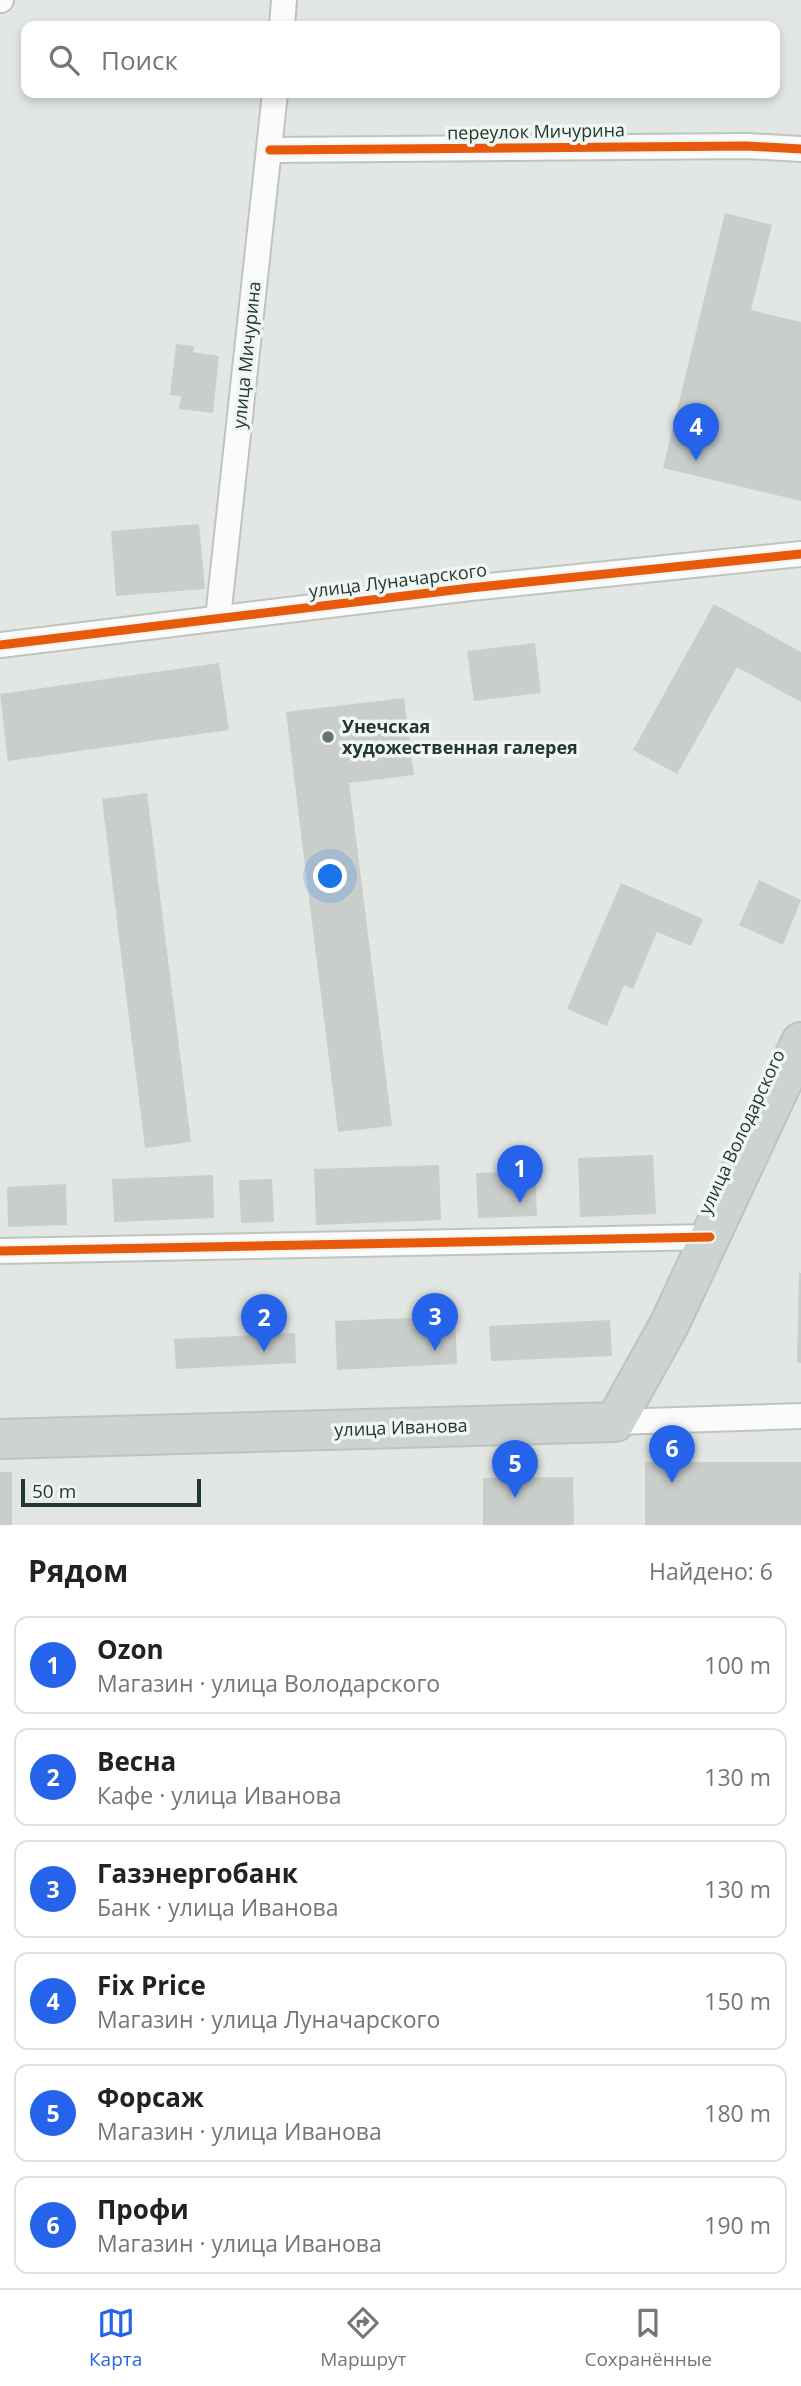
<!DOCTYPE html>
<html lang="ru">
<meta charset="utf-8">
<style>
body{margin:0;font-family:"Open Sans",sans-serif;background:#f6f6f6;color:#222}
.scale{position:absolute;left:21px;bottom:18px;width:180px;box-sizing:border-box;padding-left:7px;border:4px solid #23372f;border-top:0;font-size:19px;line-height:24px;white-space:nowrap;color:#23372f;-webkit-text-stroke:5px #f0f6f2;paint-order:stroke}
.you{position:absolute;left:331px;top:877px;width:24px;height:24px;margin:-18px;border:5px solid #fff;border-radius:50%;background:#1a73e8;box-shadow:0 0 0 10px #1a73e833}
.badge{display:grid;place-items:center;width:46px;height:46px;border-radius:50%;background:#2563eb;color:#fff;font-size:23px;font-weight:700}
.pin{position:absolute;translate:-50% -58px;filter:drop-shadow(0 2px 4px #0008)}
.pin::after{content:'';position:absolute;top:37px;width:24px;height:21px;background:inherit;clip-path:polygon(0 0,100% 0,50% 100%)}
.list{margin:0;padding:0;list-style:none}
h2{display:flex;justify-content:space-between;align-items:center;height:91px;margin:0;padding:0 28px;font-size:30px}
h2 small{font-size:23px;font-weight:400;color:#767676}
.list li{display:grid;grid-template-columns:46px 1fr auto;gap:21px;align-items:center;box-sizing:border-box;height:98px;margin:0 14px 14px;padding:0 14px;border:2px solid #e0e0e0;border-radius:14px}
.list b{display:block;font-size:26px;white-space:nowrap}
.list p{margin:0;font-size:23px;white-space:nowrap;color:#767676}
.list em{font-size:23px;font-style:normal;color:#767676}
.icon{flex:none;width:38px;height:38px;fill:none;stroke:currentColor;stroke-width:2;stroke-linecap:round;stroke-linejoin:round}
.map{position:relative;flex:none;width:801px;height:1525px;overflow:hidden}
.search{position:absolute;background:#fff;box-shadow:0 4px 10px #0003;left:21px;right:21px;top:21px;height:77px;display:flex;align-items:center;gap:18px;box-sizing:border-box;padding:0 24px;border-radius:14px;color:#767676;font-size:26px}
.sheet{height:763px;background:#fff}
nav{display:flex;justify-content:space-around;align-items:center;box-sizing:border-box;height:98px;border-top:2px solid #e0e0e0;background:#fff;font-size:19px;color:#767676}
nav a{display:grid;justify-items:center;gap:4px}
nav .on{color:#2563eb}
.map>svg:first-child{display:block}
.building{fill:#c9cecb}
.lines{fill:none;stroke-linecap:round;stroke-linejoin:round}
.minor-casing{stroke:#bfc4c1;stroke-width:28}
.primary-casing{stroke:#bcc3c0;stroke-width:42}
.minor{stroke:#fbfbfb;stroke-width:24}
.primary{stroke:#cdd3d0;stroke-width:38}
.cycleway-casing{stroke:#f0f6f2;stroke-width:13}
.cycleway{stroke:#e8590c;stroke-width:9}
.poi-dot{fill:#66756e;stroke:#f0f6f2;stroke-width:2.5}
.labels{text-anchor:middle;stroke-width:7;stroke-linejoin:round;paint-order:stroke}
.street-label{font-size:18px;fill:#23372f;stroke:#f0f6f2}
.poi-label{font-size:18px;font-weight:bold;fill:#23372f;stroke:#f0f6f2;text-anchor:start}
</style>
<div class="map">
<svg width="801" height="1525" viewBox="0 0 801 1525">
<rect width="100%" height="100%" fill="#e2e7e4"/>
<g class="building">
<path d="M725 213 772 225 751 310 801 322V501L663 468Z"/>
<path d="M176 344 194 346 193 352 219 356 213 413 179 409 181 396 170 395Z"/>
<path d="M199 524 205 589 116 596 111 531Z"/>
<path d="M714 604 801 652V702L737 667 677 774 633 750Z"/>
<path d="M535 643 541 693 474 701 467 651Z"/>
<path d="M219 663 229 730 8 761 0 694Z"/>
<path d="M404 698 414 775 349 783 392 1126 338 1132 286 712Z"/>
<path d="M147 793 191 1142 145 1148 102 799Z"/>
<path d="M759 880 801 900 783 945 739 925Z"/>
<path d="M621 883 703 919 691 946 657 932 633 989 624 985 607 1026 567 1009Z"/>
<path d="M653 1155 656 1214 580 1217 578 1158Z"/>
<path d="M439 1165 441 1220 316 1225 314 1169Z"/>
<path d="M535 1171 537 1216 478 1218 476 1173Z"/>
<path d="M213 1175 214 1218 114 1222 112 1179Z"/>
<path d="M272 1179 274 1222 241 1223 239 1180Z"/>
<path d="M66 1184 67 1225 8 1227 7 1187Z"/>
<path d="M799 1273H801V1363H797Z"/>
<path d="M455 1316 457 1364 337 1370 335 1321Z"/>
<path d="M610 1320 612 1356 491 1361 489 1326Z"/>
<path d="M295 1333 296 1363 176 1369 174 1339Z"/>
<rect x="645" y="1462" width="156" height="63"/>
<rect x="0" y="1472" width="12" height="53"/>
<path d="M573 1477 574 1525H483V1478Z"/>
</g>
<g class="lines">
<defs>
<g id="minor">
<path d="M0 0H1"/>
<path d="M282 26 284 0"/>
<path d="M270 150 747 146 801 149"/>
<path d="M218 618 275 93"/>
<path d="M0 645 470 588 801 554"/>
<path d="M0 1251 710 1237"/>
<path d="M615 1422 801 1416"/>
</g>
<path id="primary" d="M0 1439 615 1422 669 1325 801 1042"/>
</defs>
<use href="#minor" class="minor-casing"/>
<use href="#primary" class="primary-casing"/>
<use href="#minor" class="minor"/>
<use href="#primary" class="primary"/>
<defs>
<g id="cycleway">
<path d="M270 150 747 146 801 149"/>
<path d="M0 645 470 588 801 554"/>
<path d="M0 1251 710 1237"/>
</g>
</defs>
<use href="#cycleway" class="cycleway-casing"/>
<use href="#cycleway" class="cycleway"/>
</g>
<circle class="poi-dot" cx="328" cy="737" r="7"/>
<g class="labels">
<g class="street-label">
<text transform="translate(536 132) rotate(-1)" y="6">переулок Мичурина</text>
<text transform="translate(247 355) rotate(-84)" y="6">улица Мичурина</text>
<text transform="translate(398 581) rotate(-7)" y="6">улица Луначарского</text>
<text transform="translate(742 1132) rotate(-65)" y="6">улица Володарского</text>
<text transform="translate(401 1428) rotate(-2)" y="6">улица Иванова</text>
</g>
<g class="poi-label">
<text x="342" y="733">Унечская<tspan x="342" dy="21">художественная галерея</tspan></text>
</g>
</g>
</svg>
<div class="scale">50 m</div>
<div class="you"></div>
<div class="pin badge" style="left:520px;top:1203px">1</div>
<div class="pin badge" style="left:264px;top:1352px">2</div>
<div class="pin badge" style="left:435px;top:1351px">3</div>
<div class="pin badge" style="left:696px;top:461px">4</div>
<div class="pin badge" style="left:515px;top:1498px">5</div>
<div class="pin badge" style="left:672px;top:1483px">6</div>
<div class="search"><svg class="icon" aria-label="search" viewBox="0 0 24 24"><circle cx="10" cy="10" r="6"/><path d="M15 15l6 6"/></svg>Поиск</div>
</div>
<section class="sheet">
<h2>Рядом<small>Найдено: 6</small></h2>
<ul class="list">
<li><span class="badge">1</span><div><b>Ozon</b><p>Магазин · улица Володарского</p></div><em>100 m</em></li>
<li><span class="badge">2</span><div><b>Весна</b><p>Кафе · улица Иванова</p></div><em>130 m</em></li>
<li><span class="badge">3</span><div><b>Газэнергобанк</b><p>Банк · улица Иванова</p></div><em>130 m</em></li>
<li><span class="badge">4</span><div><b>Fix Price</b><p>Магазин · улица Луначарского</p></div><em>150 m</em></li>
<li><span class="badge">5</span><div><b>Форсаж</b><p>Магазин · улица Иванова</p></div><em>180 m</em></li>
<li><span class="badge">6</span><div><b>Профи</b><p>Магазин · улица Иванова</p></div><em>190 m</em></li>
</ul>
</section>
<nav>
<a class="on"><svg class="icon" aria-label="map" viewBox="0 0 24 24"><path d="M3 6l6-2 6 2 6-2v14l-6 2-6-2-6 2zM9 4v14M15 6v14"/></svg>Карта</a>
<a><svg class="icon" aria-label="directions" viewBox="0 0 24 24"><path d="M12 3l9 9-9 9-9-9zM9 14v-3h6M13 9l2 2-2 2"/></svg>Маршрут</a>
<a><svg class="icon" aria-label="saved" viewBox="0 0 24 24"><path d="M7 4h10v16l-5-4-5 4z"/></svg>Сохранённые</a>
</nav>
